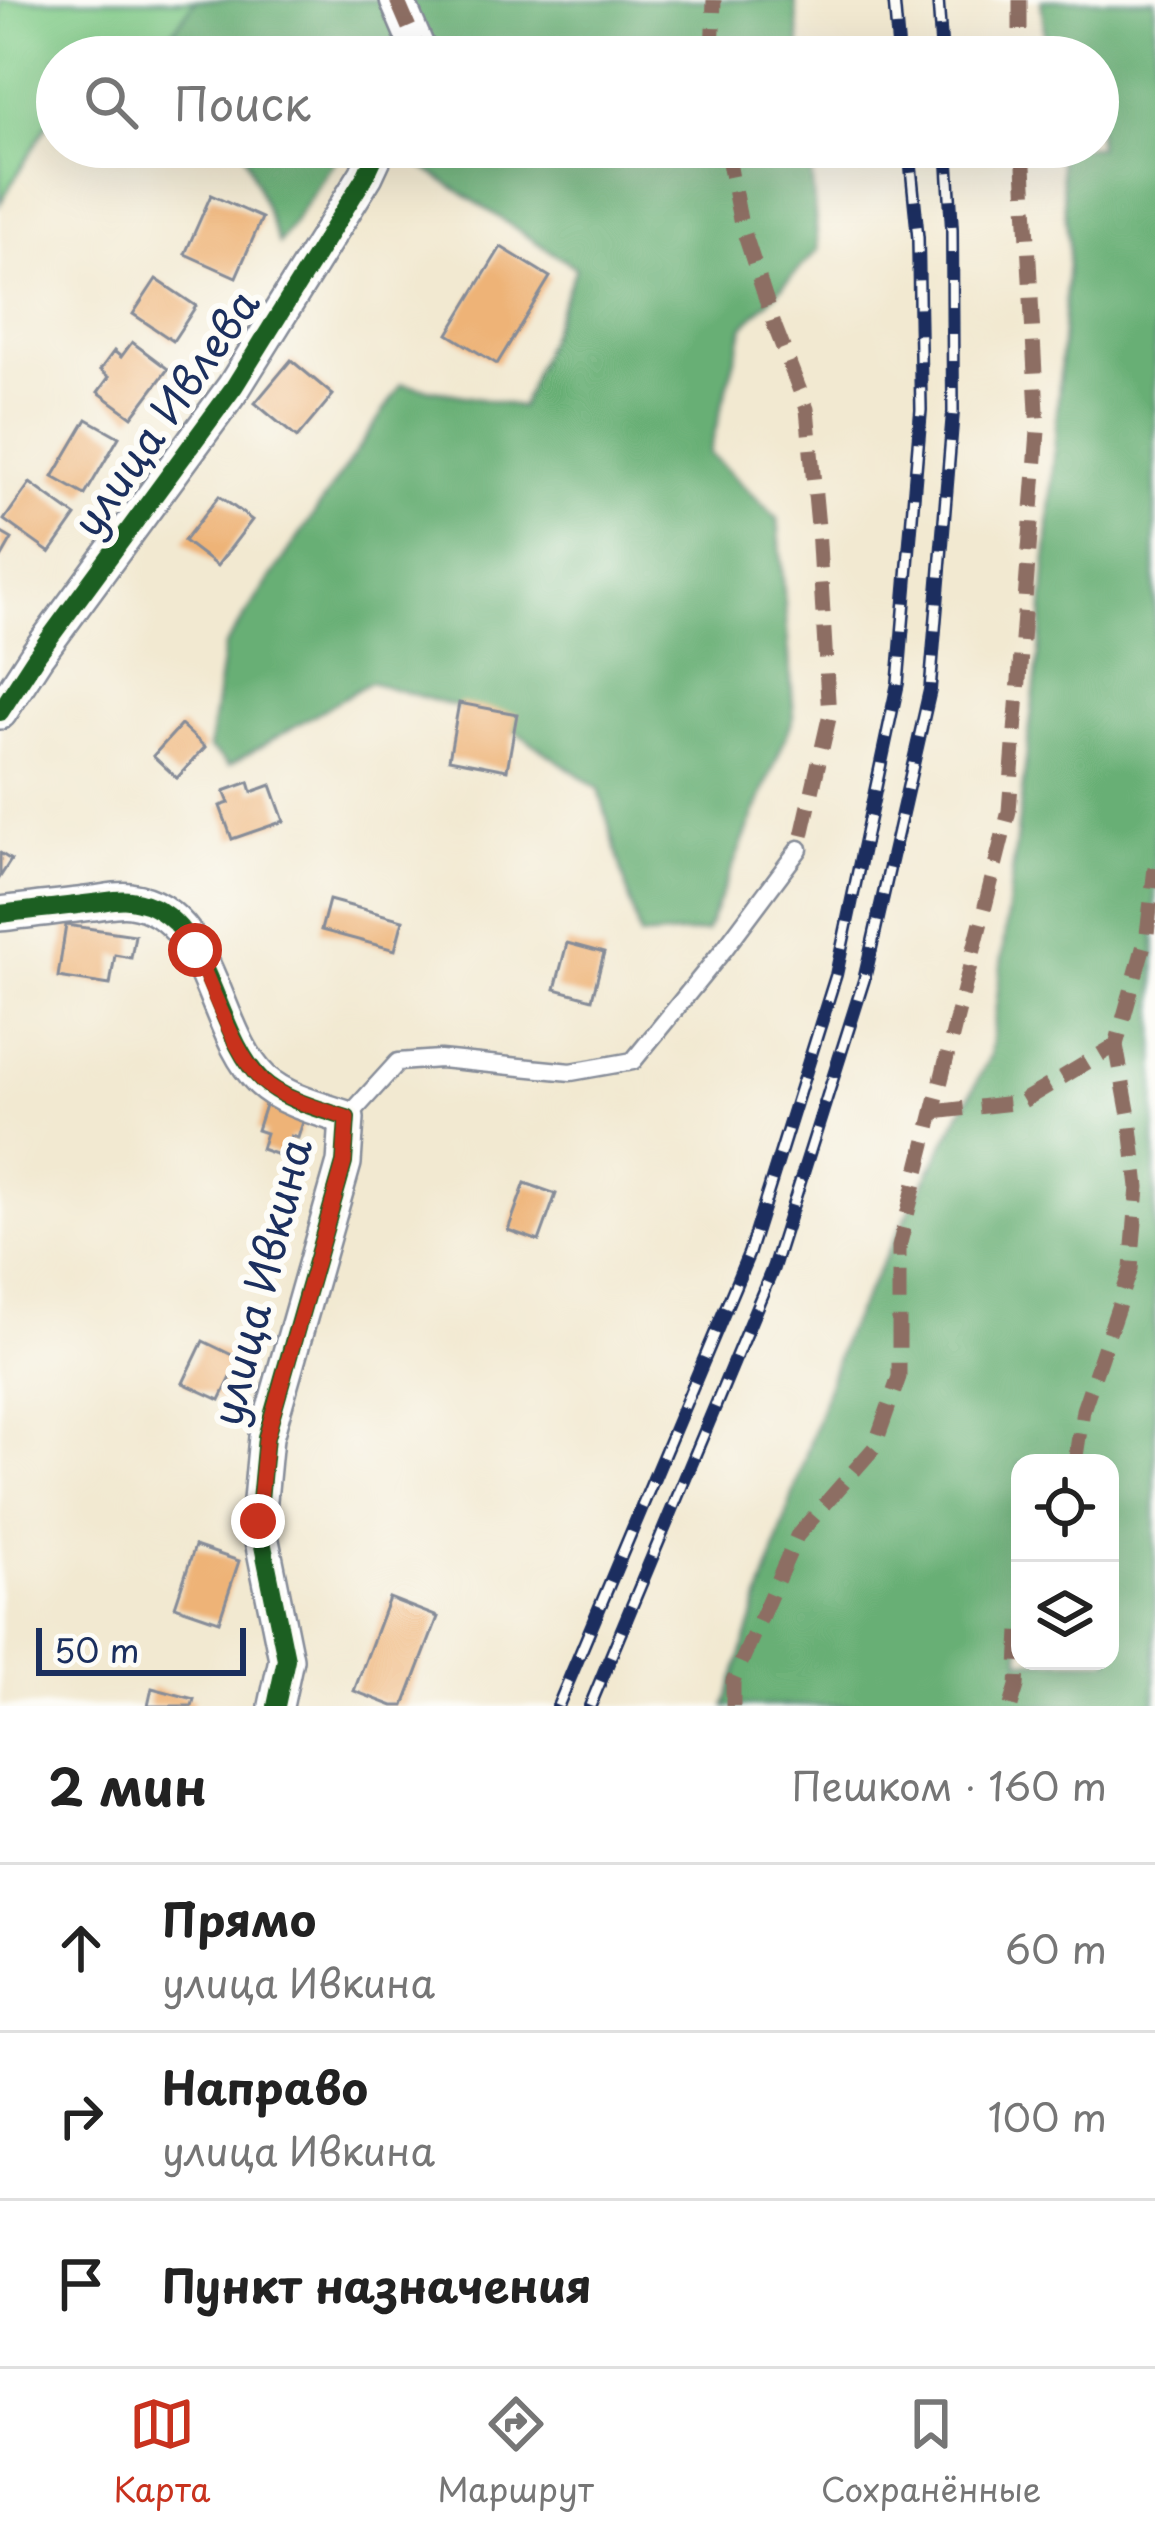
<!DOCTYPE html>
<html lang="ru">
<meta charset="utf-8">
<style>
body{margin:0;font-family:"Playpen Sans",sans-serif;background:#f6f6f6;color:#222}
.controls{position:absolute;right:36px;bottom:36px;display:grid;overflow:hidden;border-radius:24px;box-shadow:0 12px 48px #0002}
.controls button{width:108px;height:108px;display:grid;place-items:center;padding:0;border:0;border-bottom:3px solid #e0e0e0;background:#fff;color:#222;font:60px sans-serif}
.scale{position:absolute;left:36px;bottom:30px;width:210px;box-sizing:border-box;padding-left:12px;border:6px solid #1b2f5e;border-top:0;font-size:33px;line-height:42px;white-space:nowrap;color:#1b2f5e;-webkit-text-stroke:9px #fdfcf7;paint-order:stroke}
.stop{position:absolute;width:36px;height:36px;margin:-27px;border:9px solid #c8321e;border-radius:50%;background:#fff}
.stop.end{background:#c8321e;border-color:#fff;box-shadow:0 3px 12px #0008}
.list{margin:0;padding:0;list-style:none}
h2{display:flex;justify-content:space-between;align-items:center;height:156px;margin:0;padding:0 48px;font-size:51px}
h2 small{font-size:39px;font-weight:400;color:#767676}
.list li{display:grid;grid-template-columns:78px 1fr auto;gap:36px;align-items:center;box-sizing:border-box;height:168px;padding:0 48px;border-top:3px solid #e0e0e0}
.list b{display:block;font-size:45px;white-space:nowrap}
.list p{margin:0;font-size:39px;white-space:nowrap;color:#767676}
.list em{font-size:39px;font-style:normal;color:#767676}
.icon{flex:none;width:66px;height:66px;fill:none;stroke:currentColor;stroke-width:2;stroke-linecap:round;stroke-linejoin:round}
.map{position:relative;flex:none;width:1155px;height:1706px;overflow:hidden}
.search{position:absolute;background:#fff;box-shadow:0 12px 48px #0002;left:36px;right:36px;top:36px;height:132px;display:flex;align-items:center;gap:30px;box-sizing:border-box;padding:0 42px;border-radius:66px;color:#767676;font-size:45px}
.sheet{height:660px;background:#fff}
nav{display:flex;justify-content:space-around;align-items:center;box-sizing:border-box;height:168px;border-top:3px solid #e0e0e0;background:#fff;font-size:33px;color:#767676}
nav a{display:grid;justify-items:center;gap:6px}
nav .on{color:#c8321e}
.map>svg:first-child{display:block}
.green{fill:#81cb88;stroke:#4e7d73;stroke-width:3}
.forest{fill:#68af74;stroke:#426f69;stroke-width:3;fill-rule:evenodd}
.building{fill:#eeb377}
.lines{fill:none;stroke-linecap:round;stroke-linejoin:round}
.lane-casing{stroke:#868c98;stroke-width:21}
.street-casing{stroke:#868c98;stroke-width:38}
.lane{stroke:#fff;stroke-width:16}
.street{stroke:#fff;stroke-width:33}
.rail-casing{stroke:#1b2f5e;stroke-width:14}
.rail{stroke:#fdfcf7;stroke-width:9;stroke-dasharray:27;stroke-linecap:butt}
.quiet{stroke:#8d6e63;stroke-width:15;stroke-dasharray:30 15;stroke-linecap:butt}
.cycleway-casing{stroke:#fdfcf7;stroke-width:26}
.cycleway{stroke:#1b5e20;stroke-width:18}
.route{stroke:#c8321e;stroke-width:15}
.labels{text-anchor:middle;stroke-width:12;stroke-linejoin:round;paint-order:stroke}
.street-label{font-size:42px;fill:#1b2f5e;stroke:#fdfcf7}
</style>
<div class="map">
<svg width="1155" height="1706" viewBox="0 0 1155 1706">
<rect width="100%" height="100%" fill="#fdfcf7"/>
<filter id="ink" filterUnits="userSpaceOnUse"><feTurbulence type="fractalNoise" baseFrequency=".00833" numOctaves="2"/><feDisplacementMap in="SourceGraphic" scale="24" xChannelSelector="R" yChannelSelector="G"/><feConvolveMatrix kernelMatrix="1 2 1 2 8 2 1 2 1" color-interpolation-filters="sRGB"/></filter>
<filter id="wash" filterUnits="userSpaceOnUse"><feTurbulence type="fractalNoise" baseFrequency=".004" numOctaves="4" result="noise"/><feDisplacementMap in="SourceGraphic" scale="48" xChannelSelector="R" yChannelSelector="G"/><feGaussianBlur stdDeviation="2.7" result="paint"/><feColorMatrix in="noise" values="0 0 0 0 0 0 0 0 0 0 0 0 0 0 0 0 0 1.4 0 .05"/><feComposite in="paint" operator="in"/></filter>
<g filter="url(#wash)">
<rect width="100%" height="100%" fill="#f2e9d1"/>
<path class="green" d="M0 0H196L165 42 101 57H57V108L0 203Z"/>
<g class="forest">
<path d="M196 0H795L801 57H101L165 42Z"/>
<path d="M1041 0H1155V1706H725L844 1336 990 1056 1041 636 1069 247 1058 147H1098V57H1047ZM1110 1463V1661H1020V1463Z"/>
<path d="M239 147H344L279 244 244 151Z"/>
<path d="M392 147H809L818 250 744 326 709 453 778 519 794 717 706 932 640 937 599 789 496 718 370 682 229 765 209 748 224 647 402 384 521 407 576 268Z"/>
</g>
<g id="blocks">
<g class="building">
<path d="M211 195 262 218 236 277 185 254Z"/>
<path d="M501 247 550 277 497 364 448 334Z"/>
<path d="M156 279 196 306 173 341 133 314Z"/>
<path d="M132 342 168 369 132 417 98 392 109 377 100 370 114 351 121 357Z"/>
<path d="M291 360 333 395 297 438 255 403Z"/>
<path d="M87 419 119 437 85 495 53 477Z"/>
<path d="M30 483 76 516 50 553 4 520Z"/>
<path d="M219 496 252 520 217 566 184 541Z"/>
<path d="M0 532 12 539 0 560Z"/>
<path d="M459 703 517 714 507 770 449 759Z"/>
<path d="M181 725 205 747 177 778 153 756Z"/>
<path d="M249 782 252 792 271 785 284 821 232 839 220 806 229 803 224 791Z"/>
<path d="M0 853 11 860 0 877Z"/>
<path d="M329 900 403 920 395 950 321 930Z"/>
<path d="M66 925 135 935 131 958 115 955 110 985 58 977Z"/>
<path d="M567 943 604 953 592 999 555 989Z"/>
<path d="M266 1102 305 1115 298 1138 291 1136 284 1157 261 1149 266 1133 257 1130Z"/>
<path d="M525 1183 556 1194 539 1241 508 1230Z"/>
<path d="M203 1341 240 1359 220 1400 183 1383Z"/>
<path d="M195 1546 239 1561 219 1621 175 1606Z"/>
<path d="M389 1598 438 1617 404 1706H393L354 1691Z"/>
<path d="M152 1688 194 1699 192 1706H148Z"/>
</g>
</g>
</g>
<g filter="url(#ink)">
<use href="#blocks" fill-opacity="0" stroke="#868c98" stroke-width="3"/>
<g class="lines">
<defs>
<path id="lane" d="M347 1118 398 1062 440 1059 571 1072 633 1061 725 948 799 849"/>
<g id="street">
<path d="M397 0 418 49 416 57"/>
<path d="M0 712 37 655 234 387 366 175 379 147"/>
<path d="M0 914C31 910 62 907 93 903 104 902 118 898 130 900 212 911 212 1032 262 1080 283 1100 320 1109 347 1118L344 1163 266 1437 258 1521 286 1659 276 1706"/>
</g>
</defs>
<use href="#lane" class="lane-casing"/>
<use href="#street" class="street-casing"/>
<use href="#lane" class="lane"/>
<use href="#street" class="street"/>
<defs>
<g id="rail">
<path d="M894 0 899 57"/>
<path d="M938 0 942 57"/>
<path d="M558 1706 749 1253 836 975 898 683 921 410 918 238 909 147"/>
<path d="M590 1706 773 1268 864 980 930 690 953 412 952 229 947 147"/>
</g>
</defs>
<use href="#rail" class="rail-casing"/>
<use href="#rail" class="rail"/>
<g class="quiet">
<path d="M397 0 418 49 416 57"/>
<path d="M1020 0V57"/>
<path d="M712 57 714 0"/>
<path d="M726 147 740 220 775 327 807 409 818 527 829 718 799 849"/>
<path d="M934 1112 1021 1102 1116 1045 1147 934 1155 868"/>
<path d="M1075 1463 1083 1410 1131 1269 1138 1187 1131 1127 1116 1045"/>
<path d="M733 1706V1681L797 1536 874 1448 899 1377V1247L1009 811 1038 431 1023 147"/>
<path d="M1011 1706 1017 1686 1020 1631"/>
</g>
<defs>
<g id="cycleway">
<path d="M0 712 37 655 234 387 366 175 379 147"/>
<path d="M0 914C31 910 62 907 93 903 104 902 118 898 130 900 212 911 212 1032 262 1080 283 1100 320 1109 347 1118L344 1163 266 1437 258 1521 286 1659 276 1706"/>
</g>
</defs>
<use href="#cycleway" class="cycleway-casing"/>
<use href="#cycleway" class="cycleway"/>
</g>
</g>
<g class="lines" filter="url(#ink)">
<path class="route" d="M195 950C210 983 238 1064 267 1085 289 1101 321 1109 347 1118L344 1163 266 1438 258 1521"/>
</g>
<g class="labels">
<g class="street-label">
<text transform="translate(166 413) rotate(-55)" y="15">улица Ивлева</text>
<text transform="translate(262 1282) rotate(-76)" y="15">улица Ивкина</text>
</g>
</g>
</svg>
<div class="controls">
<button><svg class="icon" aria-label="locate" viewBox="0 0 24 24"><circle cx="12" cy="12" r="6"/><path d="M12 2v4M12 18v4M2 12h4M18 12h4"/></svg></button>
<button><svg class="icon" aria-label="layers" viewBox="0 0 24 24"><path d="M12 4l9 5-9 5-9-5zM3 14l9 5 9-5"/></svg></button>
</div>
<div class="scale">50 m</div>
<div class="stop" style="left:195px;top:950px"></div>
<div class="stop end" style="left:258px;top:1521px"></div>
<div class="search"><svg class="icon" aria-label="search" viewBox="0 0 24 24"><circle cx="10" cy="10" r="6"/><path d="M15 15l6 6"/></svg>Поиск</div>
</div>
<section class="sheet">
<h2>2 мин<small>Пешком · 160 m</small></h2>
<ul class="list">
<li><svg class="icon" aria-label="ahead" viewBox="0 0 24 24"><path d="M12 20V5M6 11l6-6 6 6"/></svg><div><b>Прямо</b><p>улица Ивкина</p></div><em>60 m</em></li>
<li><svg class="icon" aria-label="right" viewBox="0 0 24 24"><path d="M7 20v-9h11M14 6l5 5-5 5"/></svg><div><b>Направо</b><p>улица Ивкина</p></div><em>100 m</em></li>
<li><svg class="icon" aria-label="arrive" viewBox="0 0 24 24"><path d="M6 21V4h12l-3 4 3 4H6"/></svg><div><b>Пункт назначения</b></div></li>
</ul>
</section>
<nav>
<a class="on"><svg class="icon" aria-label="map" viewBox="0 0 24 24"><path d="M3 6l6-2 6 2 6-2v14l-6 2-6-2-6 2zM9 4v14M15 6v14"/></svg>Карта</a>
<a><svg class="icon" aria-label="directions" viewBox="0 0 24 24"><path d="M12 3l9 9-9 9-9-9zM9 14v-3h6M13 9l2 2-2 2"/></svg>Маршрут</a>
<a><svg class="icon" aria-label="saved" viewBox="0 0 24 24"><path d="M7 4h10v16l-5-4-5 4z"/></svg>Сохранённые</a>
</nav>
